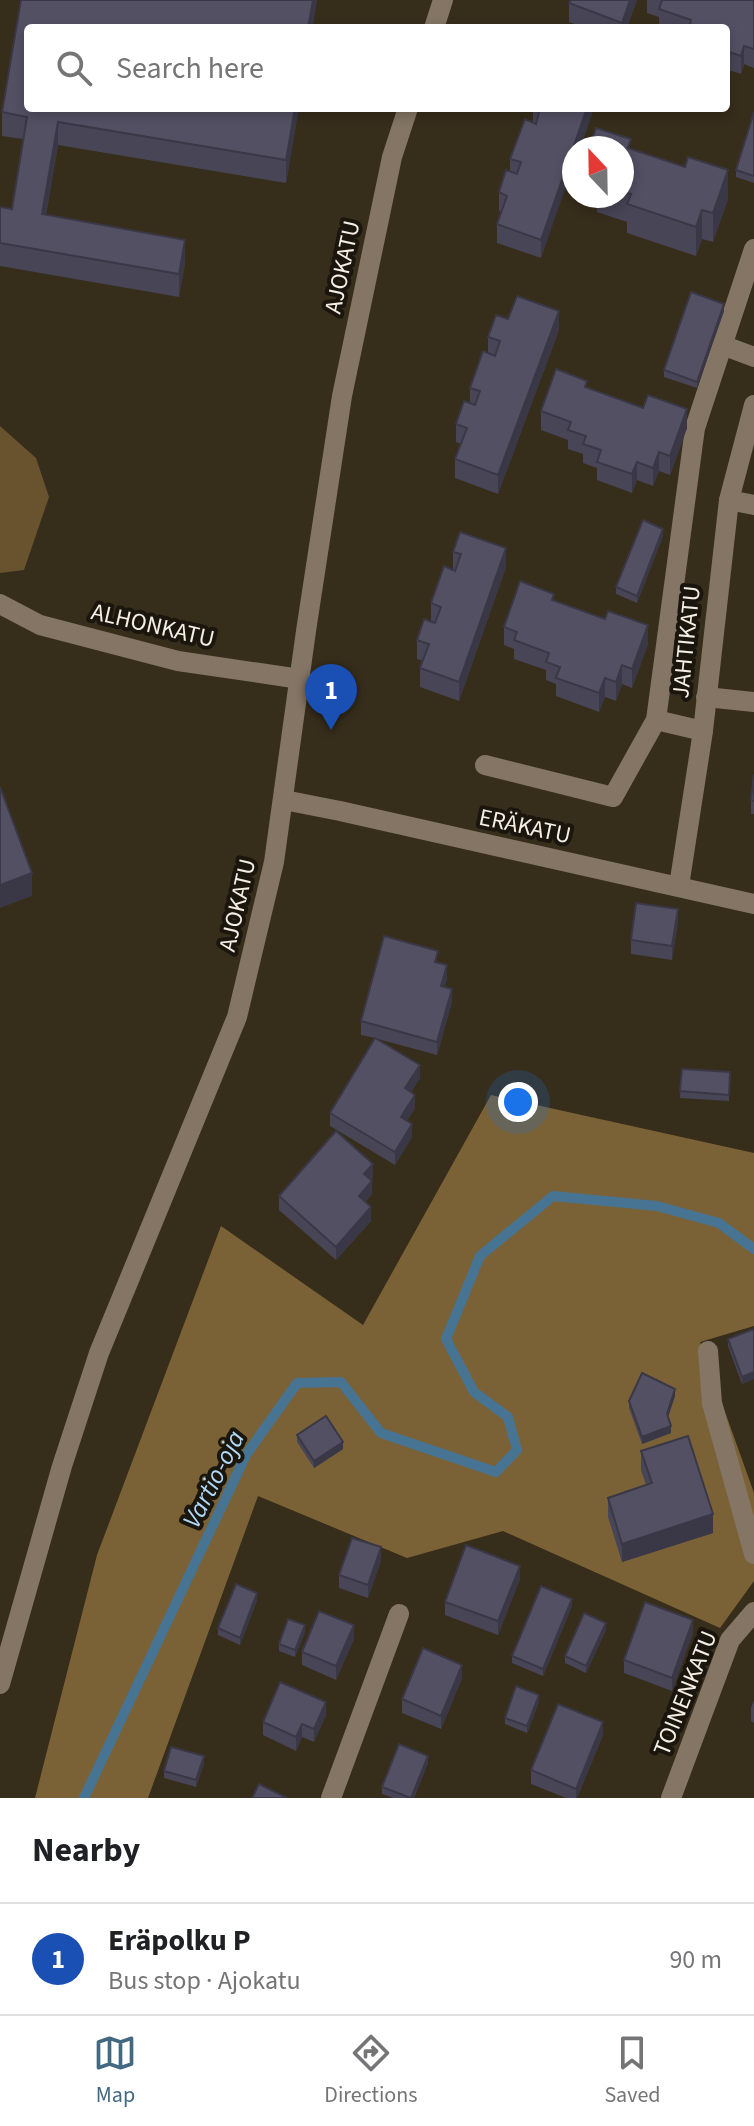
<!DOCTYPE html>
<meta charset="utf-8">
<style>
body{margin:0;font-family:"Source Sans 3",sans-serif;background:#f6f6f6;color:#202124}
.compass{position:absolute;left:562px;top:136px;width:72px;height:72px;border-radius:50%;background:#fff;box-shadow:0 4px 12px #0003;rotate:338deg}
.you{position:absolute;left:518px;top:1102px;width:28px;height:28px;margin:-20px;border:6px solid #fff;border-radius:50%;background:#1a73e8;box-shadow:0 0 0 12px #1a73e833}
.badge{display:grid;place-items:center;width:52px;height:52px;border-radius:50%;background:#436981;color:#fff;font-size:26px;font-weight:700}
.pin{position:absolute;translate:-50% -66px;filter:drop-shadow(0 2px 4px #0008)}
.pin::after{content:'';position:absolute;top:42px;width:28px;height:24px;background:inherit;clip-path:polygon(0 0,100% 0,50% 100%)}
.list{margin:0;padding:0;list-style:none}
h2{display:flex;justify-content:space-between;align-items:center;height:104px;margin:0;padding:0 32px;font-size:34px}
h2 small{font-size:26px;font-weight:400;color:#757577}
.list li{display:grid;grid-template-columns:52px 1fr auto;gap:24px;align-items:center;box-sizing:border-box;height:112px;padding:0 32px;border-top:2px solid #e0e0e0}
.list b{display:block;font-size:30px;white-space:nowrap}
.list p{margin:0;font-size:26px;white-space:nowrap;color:#757577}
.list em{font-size:26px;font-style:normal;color:#757577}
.icon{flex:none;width:44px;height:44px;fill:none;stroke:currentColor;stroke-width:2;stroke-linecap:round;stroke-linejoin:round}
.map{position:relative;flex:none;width:754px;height:1798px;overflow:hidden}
.search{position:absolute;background:#fff;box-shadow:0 4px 12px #0003;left:24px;right:24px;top:24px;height:88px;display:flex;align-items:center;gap:20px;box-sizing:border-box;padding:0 28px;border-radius:8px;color:#757577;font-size:30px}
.sheet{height:216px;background:#fff}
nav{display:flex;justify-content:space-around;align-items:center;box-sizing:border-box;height:112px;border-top:2px solid #e0e0e0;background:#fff;font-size:22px;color:#757577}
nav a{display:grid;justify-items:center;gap:4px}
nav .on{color:#436981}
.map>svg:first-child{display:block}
.green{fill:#68532e}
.forest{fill:#7b6236}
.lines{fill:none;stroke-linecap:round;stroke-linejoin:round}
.stream{stroke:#477493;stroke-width:10}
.minor{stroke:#847564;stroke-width:20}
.wall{fill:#474556}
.shaded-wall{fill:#3a3846}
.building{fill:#535064;stroke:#3a3846;stroke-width:2}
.labels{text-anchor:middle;stroke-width:8;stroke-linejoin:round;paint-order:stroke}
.street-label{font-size:24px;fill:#f5eee3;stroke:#1a160e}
.water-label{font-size:26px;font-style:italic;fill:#b0d9f7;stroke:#1a160e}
</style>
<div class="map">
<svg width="754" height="1798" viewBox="0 0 754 1798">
<rect width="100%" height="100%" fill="#372d1b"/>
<path class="green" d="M0 426 36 458 49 497 24 570 0 573Z"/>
<path class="forest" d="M491 1095 754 1153V1326L700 1342 754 1493V1581L720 1628 503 1531 407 1558 258 1496 148 1798H35L97 1555 221 1226 363 1325Z"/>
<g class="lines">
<path class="stream" d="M84 1798 246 1455 297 1383 341 1382 381 1433 496 1472 517 1450 508 1417 474 1392 446 1339 480 1256 553 1196 657 1206 719 1223 754 1249"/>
<g class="minor">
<path d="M434 28 443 0"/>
<path d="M722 345 754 357"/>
<path d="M729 500 754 505"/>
<path d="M0 604 40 625 178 661 300 679"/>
<path d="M706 697 754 702"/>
<path d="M656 720 703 731"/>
<path d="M485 765 613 797 656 720 695 428 754 249"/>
<path d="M284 800 340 811 754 904"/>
<path d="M679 886 703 731 729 500 754 405"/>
<path d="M708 1351 712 1403 754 1554"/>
<path d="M0 1684 62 1466 99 1353 237 1017 274 862 306 631 342 396 392 157 408 108"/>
<path d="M331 1798 399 1614"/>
<path d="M671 1798 730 1640 754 1612"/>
</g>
</g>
<g class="wall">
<path d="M21 0H317L286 183 58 145 46 215 185 263 179 297 0 266V207L12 209 23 139 2 136V112Z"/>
<path d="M571 0H637L627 28H585L569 22V3Z"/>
<path d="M647 0H754V68L744 64 741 74 726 69V28H659V17L647 13Z"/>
<path d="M533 108H594L580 148H574L541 258 497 243V224L501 212 499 211V192L510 172V159L533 122Z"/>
<path d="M754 112V183L736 177V170Z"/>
<path d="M622 148 631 149 728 199 713 242 702 239 696 256 627 233V222L597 212V205L581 199V196H622Z"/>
<path d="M724 311 697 388 664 377V370Z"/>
<path d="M508 319 559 330 498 494 455 478V459L461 444 456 442V424L470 404V388L488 353V337Z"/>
<path d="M587 388 687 428 670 475 659 471 653 486 637 480 632 493 597 480V468L583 463V454L568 449V440L541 430V411Z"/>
<path d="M663 536 637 603 616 594V587Z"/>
<path d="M453 552 506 567 459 701 420 687V668L423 661 417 659V640L431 622V603L453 570Z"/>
<path d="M554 601 648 644 632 688 622 684 616 701 605 697 599 712 556 696V684L546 680V670L514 659V649L504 645V627Z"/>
<path d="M754 774V814H751V800Z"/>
<path d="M678 922 672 960 631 954V940Z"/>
<path d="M438 963 447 979 444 987 452 1002 437 1055 378 1039 420 1078 411 1092 415 1108 407 1121 412 1137 395 1165 330 1126V1113L375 1038 361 1035V1021Z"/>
<path d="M682 1069 730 1072 729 1101 680 1098Z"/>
<path d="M373 1177 370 1180 372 1194 365 1202 371 1221 336 1260 279 1210V1196Z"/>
<path d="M754 1329V1379L742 1384 728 1346V1339Z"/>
<path d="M675 1396 668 1417 671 1433 642 1444 629 1408V1401Z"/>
<path d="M297 1435 343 1449 314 1468 297 1442Z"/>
<path d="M641 1451 713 1533 622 1562 608 1517V1498L646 1485 641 1470Z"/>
<path d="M381 1561 368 1598 339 1588V1575Z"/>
<path d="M520 1579 498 1635 445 1615V1602Z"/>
<path d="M257 1600 240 1645 218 1635V1628Z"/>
<path d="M572 1606 543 1676 512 1663V1656Z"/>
<path d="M606 1630 586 1673 565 1663V1656Z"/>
<path d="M305 1632 295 1657 279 1651V1644Z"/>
<path d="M693 1633 672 1691 624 1673V1660Z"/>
<path d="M354 1639 336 1680 302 1665V1652Z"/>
<path d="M462 1678 441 1729 402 1713V1699Z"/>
<path d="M754 1700V1723L751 1721V1708Z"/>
<path d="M539 1702 527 1733 505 1724V1718Z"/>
<path d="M326 1715 314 1742 302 1737 296 1751 263 1735V1722Z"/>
<path d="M603 1735 577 1798H566L531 1784V1770Z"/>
<path d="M204 1763 196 1787 164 1778V1771Z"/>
<path d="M428 1763 414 1798H393L382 1794V1787Z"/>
</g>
<g class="shaded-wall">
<path d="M313 0H317L312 28H308Z"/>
<path d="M630 0H637L627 28H622V23Z"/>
<path d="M744 46V64L741 74V56Z"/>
<path d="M295 108H299L286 183V160Z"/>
<path d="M587 108H594L580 148H574V164L541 258V240Z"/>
<path d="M58 122V145L42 237V214Z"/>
<path d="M728 170V199L713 242V213Z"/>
<path d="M702 210V239L696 256V227Z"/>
<path d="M185 240V263L179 297V274Z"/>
<path d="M724 304V311L697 388V382Z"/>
<path d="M559 311V330L498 494V475Z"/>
<path d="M687 409V428L670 475V456Z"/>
<path d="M659 452V471L653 486V468Z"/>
<path d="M637 462V480L632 493V474Z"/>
<path d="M663 529V536L637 603V596Z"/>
<path d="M506 548V567L459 701V682Z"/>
<path d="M648 625V644L632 688V669Z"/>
<path d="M622 665V684L616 701V682Z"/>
<path d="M605 678V697L599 712V693Z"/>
<path d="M32 873V896L0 908V885Z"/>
<path d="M678 909V922L672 960V946Z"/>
<path d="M447 965V979L441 1000V986Z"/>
<path d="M452 989V1002L437 1055V1042Z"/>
<path d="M420 1065V1078L405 1102V1088Z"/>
<path d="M415 1095V1108L401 1131V1117Z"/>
<path d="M412 1124V1137L395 1165V1152Z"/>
<path d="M373 1164V1177L364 1187V1174Z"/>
<path d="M372 1181V1194L359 1210V1196Z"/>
<path d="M371 1207V1221L336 1260V1247Z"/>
<path d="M754 1372V1379L742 1384V1377Z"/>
<path d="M675 1389V1396L667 1420V1414Z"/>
<path d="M671 1426V1433L642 1444V1437Z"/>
<path d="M343 1442V1449L314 1468V1461Z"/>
<path d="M713 1514V1533L622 1562V1544Z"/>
<path d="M381 1547V1561L368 1598V1585Z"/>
<path d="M520 1566V1579L498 1635V1621Z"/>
<path d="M257 1593V1600L240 1645V1638Z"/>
<path d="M572 1599V1606L543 1676V1669Z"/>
<path d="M693 1620V1633L672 1691V1678Z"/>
<path d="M606 1623V1630L586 1673V1666Z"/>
<path d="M305 1625V1632L295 1657V1650Z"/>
<path d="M354 1625V1639L336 1680V1666Z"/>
<path d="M462 1665V1678L441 1729V1716Z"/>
<path d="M539 1695V1702L527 1733V1726Z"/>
<path d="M326 1702V1715L314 1742V1729Z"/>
<path d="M603 1722V1735L577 1798H576V1789Z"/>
<path d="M302 1724V1737L296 1751V1737Z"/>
<path d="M204 1756V1763L196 1787V1780Z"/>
<path d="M428 1756V1763L414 1798H411Z"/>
</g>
<g class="building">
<path d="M21 0H313L308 28H28V108H295L286 160 58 122 42 214 185 240 179 274 0 243V207L12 209 27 117 2 112Z"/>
<path d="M571 0H630L622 23 569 3Z"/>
<path d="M662 0H754V49L744 46 741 56 726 51V28H689L691 20 659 9Z"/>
<path d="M540 108H587L541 240 497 224 507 196 499 192 506 170 517 174 521 162 510 159 525 119 536 124Z"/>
<path d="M754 112V176L736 170Z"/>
<path d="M596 128 631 139 628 148 685 167 688 157 728 170 713 213 702 210 696 227 627 204 631 194 622 191V148H589Z"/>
<path d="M691 292 724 304 697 382 664 370Z"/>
<path d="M517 296 559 311 498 475 455 459 467 428 456 424 464 401 475 405 480 391 470 388 483 351 495 356 500 341 488 337 496 315 508 319Z"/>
<path d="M556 369 587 381 585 387 643 408 648 395 687 409 670 456 659 452 653 468 637 462 632 474 597 462 601 450 583 444 586 436 568 430 571 422 541 411Z"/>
<path d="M643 520 663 529 637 596 616 587Z"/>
<path d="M460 532 506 548 459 682 420 668 429 644 417 640 424 619 435 623 441 607 431 603 444 566 455 571 461 554 453 552Z"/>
<path d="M520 581 554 594 552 600 605 619 608 611 648 625 632 669 622 665 616 682 605 678 599 693 556 678 560 667 546 662 549 653 514 640 517 632 504 627Z"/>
<path d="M754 774V801L751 800Z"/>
<path d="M0 787 32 873 0 885Z"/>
<path d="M636 903 678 909 672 946 631 940Z"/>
<path d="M384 936 438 951 435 962 447 965 441 986 452 989 437 1042 361 1021Z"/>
<path d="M375 1038 420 1065 405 1088 415 1095 401 1117 412 1124 395 1152 330 1113Z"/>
<path d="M682 1069 730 1072 729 1095 680 1091Z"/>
<path d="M336 1131 373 1164 364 1174 372 1181 359 1196 371 1207 336 1247 279 1196Z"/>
<path d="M754 1329V1372L742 1377 728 1339Z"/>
<path d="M642 1373 675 1389 667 1414 671 1426 642 1437 629 1401Z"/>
<path d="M326 1416 343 1442 314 1461 297 1435Z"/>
<path d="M688 1436 713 1514 622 1544 608 1498 652 1483 641 1451Z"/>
<path d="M352 1538 381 1547 368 1585 339 1575Z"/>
<path d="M466 1545 520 1566 498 1621 445 1602Z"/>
<path d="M236 1584 257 1593 240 1638 218 1628Z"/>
<path d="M541 1586 572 1599 543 1669 512 1656Z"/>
<path d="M645 1602 693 1620 672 1678 624 1660Z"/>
<path d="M319 1611 354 1625 336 1666 302 1652Z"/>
<path d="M584 1613 606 1623 586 1666 565 1656Z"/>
<path d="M288 1619 305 1625 295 1650 279 1644Z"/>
<path d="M423 1648 462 1665 441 1716 402 1699Z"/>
<path d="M280 1682 326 1702 314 1729 302 1724 296 1737 263 1722Z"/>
<path d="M516 1686 539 1695 527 1726 505 1718Z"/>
<path d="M558 1704 603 1722 576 1789 531 1770Z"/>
<path d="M399 1744 428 1756 411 1798 382 1787Z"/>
<path d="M171 1747 204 1756 196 1780 164 1771Z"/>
<path d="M259 1784 287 1798H252Z"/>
</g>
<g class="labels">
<g class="street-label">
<text transform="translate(342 267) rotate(-78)" y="8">AJOKATU</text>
<text transform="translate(153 625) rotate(13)" y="8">ALHONKATU</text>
<text transform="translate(686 642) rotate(-84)" y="8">JAHTIKATU</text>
<text transform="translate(525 826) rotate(12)" y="8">ERÄKATU</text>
<text transform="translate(237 905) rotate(-77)" y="8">AJOKATU</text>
<text transform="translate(685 1693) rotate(-68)" y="8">TOINENKATU</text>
</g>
<g class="water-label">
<text transform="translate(213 1479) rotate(-63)" y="9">Vartio-oja</text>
</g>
</g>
</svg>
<svg class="compass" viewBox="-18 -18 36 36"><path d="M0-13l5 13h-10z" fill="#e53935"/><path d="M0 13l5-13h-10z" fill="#757577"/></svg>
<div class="you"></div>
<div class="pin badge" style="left:331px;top:730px;background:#1a4fb4">1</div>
<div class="search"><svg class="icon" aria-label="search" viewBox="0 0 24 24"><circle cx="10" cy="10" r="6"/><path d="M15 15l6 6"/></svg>Search here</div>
</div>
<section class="sheet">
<h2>Nearby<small></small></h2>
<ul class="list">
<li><span class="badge" style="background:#1a4fb4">1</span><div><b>Eräpolku P</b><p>Bus stop · Ajokatu</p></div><em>90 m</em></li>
</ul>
</section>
<nav>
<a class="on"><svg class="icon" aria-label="map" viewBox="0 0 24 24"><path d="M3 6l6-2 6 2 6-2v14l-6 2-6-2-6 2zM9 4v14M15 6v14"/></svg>Map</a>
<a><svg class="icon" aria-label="directions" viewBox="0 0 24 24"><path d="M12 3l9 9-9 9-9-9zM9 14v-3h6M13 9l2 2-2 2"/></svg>Directions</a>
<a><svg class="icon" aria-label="saved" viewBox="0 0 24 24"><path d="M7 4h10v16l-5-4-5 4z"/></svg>Saved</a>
</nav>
